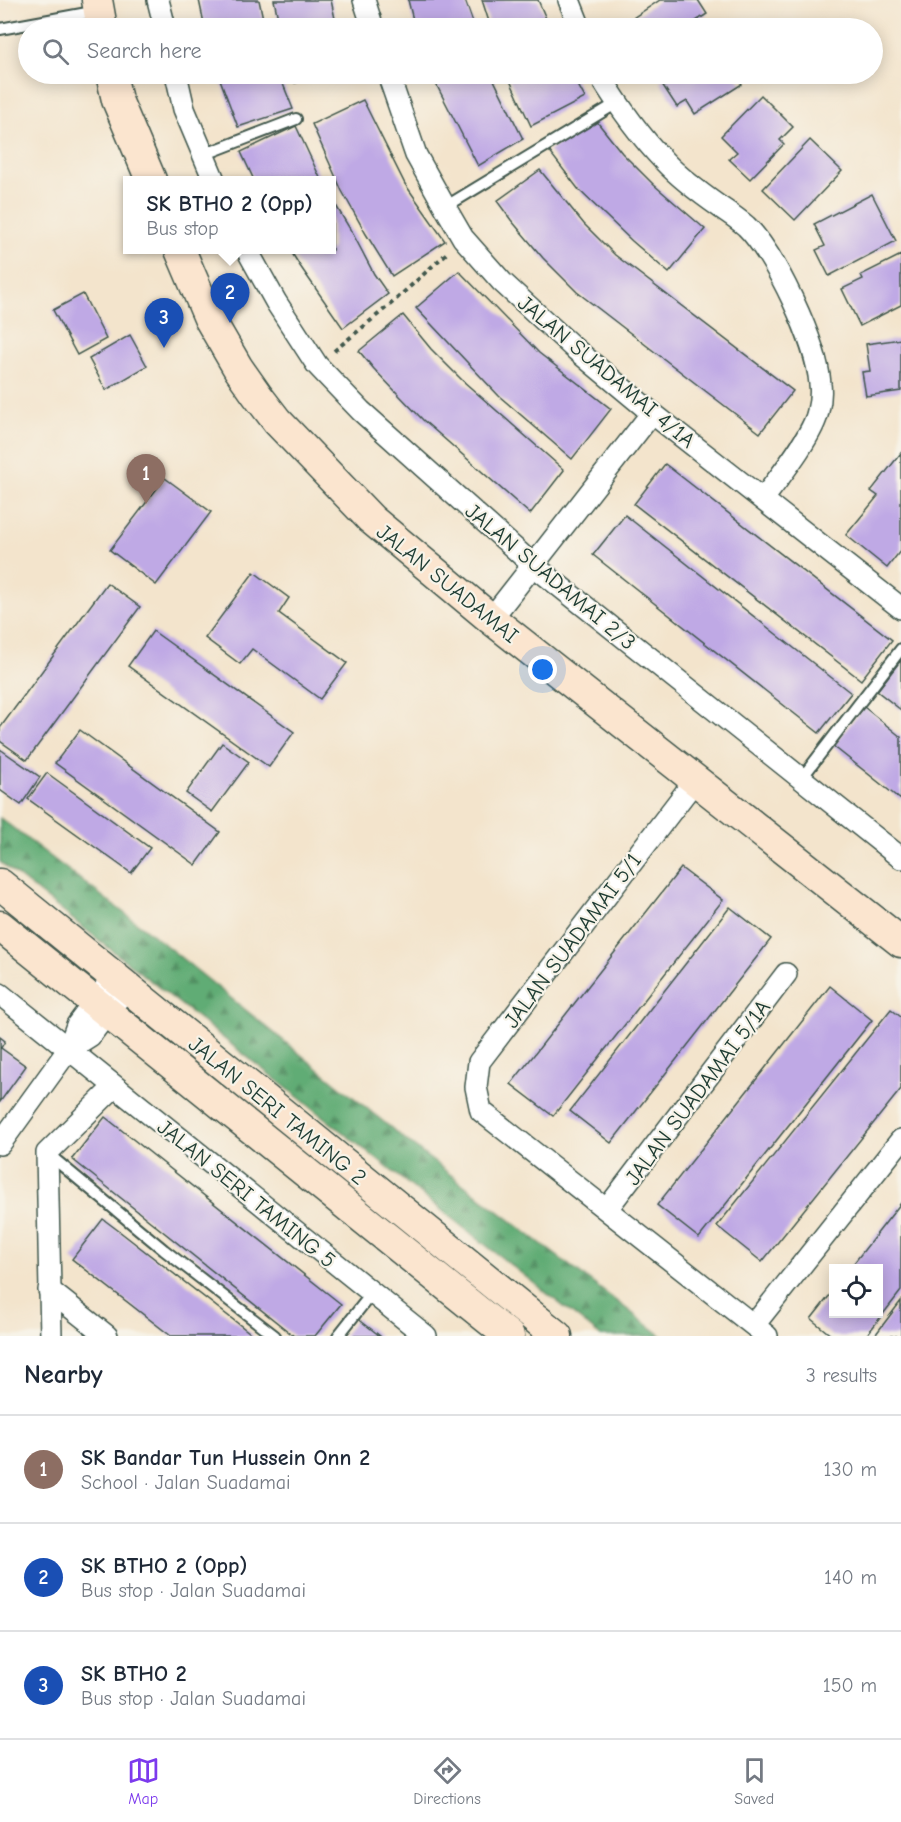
<!DOCTYPE html>
<meta charset="utf-8">
<style>
body{margin:0;font-family:"Comic Neue",sans-serif;background:#f2f2f3;color:#1f2937}
.controls{position:absolute;right:18px;bottom:18px;display:grid;overflow:hidden;border-radius:0px;box-shadow:0 3px 15px #0003}
.controls button{width:54px;height:54px;display:grid;place-items:center;padding:0;border:0;border-bottom:2px solid #e0e1e3;background:#fff;color:#1f2937;font:30px sans-serif}
.you{position:absolute;left:543px;top:670px;width:21px;height:21px;margin:-15px;border:4px solid #fff;border-radius:50%;background:#1a73e8;box-shadow:0 0 0 9px #1a73e833}
.badge{display:grid;place-items:center;width:39px;height:39px;border-radius:50%;background:#7c3aed;color:#fff;font-size:20px;font-weight:700}
.pin{position:absolute;translate:-50% -50px;filter:drop-shadow(0 2px 3px #0008)}
.pin::after{content:'';position:absolute;top:32px;width:21px;height:18px;background:inherit;clip-path:polygon(0 0,100% 0,50% 100%)}
.popup{position:absolute;left:123px;top:176px;width:213px;height:78px;box-sizing:border-box;display:grid;place-content:center;border-radius:0px;background:#fff;filter:drop-shadow(0 2px 4px #0005);font-size:20px;white-space:nowrap;color:#747a83}
.popup b{font-size:22px;color:#1f2937}
.popup::after{content:'';position:absolute;left:50%;top:100%;margin-left:-12px;border:12px solid transparent;border-top-color:#fff}
.list{margin:0;padding:0;list-style:none}
h2{display:flex;justify-content:space-between;align-items:center;height:78px;margin:0;padding:0 24px;font-size:26px}
h2 small{font-size:20px;font-weight:400;color:#747a83}
.list li{display:grid;grid-template-columns:39px 1fr auto;gap:18px;align-items:center;box-sizing:border-box;height:108px;padding:0 24px;border-top:2px solid #e0e1e3}
.list b{display:block;font-size:22px;white-space:nowrap}
.list p{margin:0;font-size:20px;white-space:nowrap;color:#747a83}
.list em{font-size:20px;font-style:normal;color:#747a83}
.icon{flex:none;width:33px;height:33px;fill:none;stroke:currentColor;stroke-width:2;stroke-linecap:round;stroke-linejoin:round}
.map{position:relative;flex:none;width:901px;height:1336px;overflow:hidden}
.search{position:absolute;background:#fff;box-shadow:0 3px 15px #0003;left:18px;right:18px;top:18px;height:66px;display:flex;align-items:center;gap:15px;box-sizing:border-box;padding:0 21px;border-radius:33px;color:#747a83;font-size:22px}
.sheet{height:402px;background:#fff}
nav{display:flex;justify-content:space-around;align-items:center;box-sizing:border-box;height:84px;border-top:2px solid #e0e1e3;background:#fff;font-size:16px;color:#747a83}
nav a{display:grid;justify-items:center;gap:3px}
nav .on{color:#7c3aed}
.map>svg:first-child{display:block}
.forest{fill:url(#forest-firs);stroke:#407454;stroke-width:1.5}
.building{fill:#bfa9e5}
.lines{fill:none;stroke-linecap:round;stroke-linejoin:round}
.lane-casing{stroke:#3f564b;stroke-width:14}
.street-casing{stroke:#3f564b;stroke-width:24}
.secondary-casing{stroke:#3f564b;stroke-width:33}
.path{stroke:#3f564b;stroke-width:4;stroke-dasharray:4.5 4.5;stroke-linecap:butt}
.lane{stroke:#fff;stroke-width:10}
.street{stroke:#fff;stroke-width:21}
.secondary{stroke:#fbe5cf;stroke-width:30}
.labels{text-anchor:middle;stroke-width:4.5;stroke-linejoin:round;paint-order:stroke}
.street-label{font-size:22px;fill:#1f3d34;stroke:#f7f3e8}
</style>
<div class="map">
<svg width="901" height="1336" viewBox="0 0 901 1336">
<defs>
<pattern id="forest-firs" width="22" height="20" patternUnits="userSpaceOnUse" patternTransform="scale(1.5)"><rect width="22" height="20" fill="#61ac74"/><path d="M5 1l3.5 6h-7zM16 11l3.5 6h-7z" fill="#4f8d60"/></pattern>
</defs>
<rect width="100%" height="100%" fill="#f7f3e8"/>
<filter id="ink" filterUnits="userSpaceOnUse"><feTurbulence type="fractalNoise" baseFrequency=".0167" numOctaves="2"/><feDisplacementMap in="SourceGraphic" scale="12" xChannelSelector="R" yChannelSelector="G"/><feConvolveMatrix kernelMatrix="1 2 1 2 8 2 1 2 1" color-interpolation-filters="sRGB"/></filter>
<filter id="wash" filterUnits="userSpaceOnUse"><feTurbulence type="fractalNoise" baseFrequency=".008" numOctaves="4" result="noise"/><feDisplacementMap in="SourceGraphic" scale="24" xChannelSelector="R" yChannelSelector="G"/><feGaussianBlur stdDeviation="1.35" result="paint"/><feColorMatrix in="noise" values="0 0 0 0 0 0 0 0 0 0 0 0 0 0 0 0 0 1.4 0 .05"/><feComposite in="paint" operator="in"/></filter>
<g filter="url(#wash)">
<rect width="100%" height="100%" fill="#f3e4cc"/>
<path class="forest" d="M0 818 158 939 422 1153 662 1336H601L0 862Z"/>
<g id="blocks">
<g class="building">
<path d="M199 0H259L265 28H205Z"/>
<path d="M274 0H331L337 28H280Z"/>
<path d="M408 0H465L475 28H415Z"/>
<path d="M482 0H538L550 28H491Z"/>
<path d="M660 0H698L707 14 690 25 693 28H640L633 18Z"/>
<path d="M218 74H279L293 109 238 127Z"/>
<path d="M291 74H328L295 83Z"/>
<path d="M431 74H491L523 139 478 166Z"/>
<path d="M507 74H572L585 98 531 126Z"/>
<path d="M672 74H735L742 84 695 114 687 101 677 107 660 81Z"/>
<path d="M761 95 793 127 780 140 784 144 750 179 729 159 737 152 721 136Z"/>
<path d="M363 100 405 184 445 241 392 276 366 234 342 191 312 124Z"/>
<path d="M594 118 622 153 654 185 705 229 669 273 632 241 579 190 549 151Z"/>
<path d="M296 126 321 180H254L241 152Z"/>
<path d="M810 140 842 171 795 220 763 189Z"/>
<path d="M540 170 584 224 615 255 793 391 760 433 577 292 543 258 511 220 497 201Z"/>
<path d="M872 194 896 241 829 276 816 250 825 246 814 224Z"/>
<path d="M332 199 353 234 374 274 388 294 343 328 300 266 290 250H332Z"/>
<path d="M901 255V305L860 326 842 289 863 279 861 275Z"/>
<path d="M459 271 539 353 611 409 572 459 499 396 416 308Z"/>
<path d="M83 294 106 339 77 355 53 310Z"/>
<path d="M403 315 431 349 463 381 564 470 530 514 423 420 374 369 359 351Z"/>
<path d="M130 335 147 366 106 390 89 359Z"/>
<path d="M901 339V391L866 396 862 372 870 371 866 344Z"/>
<path d="M901 453V550L887 568 846 535 878 496 871 491Z"/>
<path d="M665 464 892 640 861 680 634 504Z"/>
<path d="M165 478 211 512 156 585 110 550Z"/>
<path d="M625 515 851 693 819 733 593 555Z"/>
<path d="M254 572 289 598 279 613 347 663 320 699 252 649 240 664 205 638Z"/>
<path d="M107 583 140 607 27 760 0 741V728Z"/>
<path d="M153 631 294 732 269 767 128 666Z"/>
<path d="M901 660V710L877 691Z"/>
<path d="M864 707 901 737V800L833 746Z"/>
<path d="M80 730 220 832 196 865 55 763Z"/>
<path d="M222 743 249 762 212 812 186 793Z"/>
<path d="M0 749 40 777 21 805 0 790Z"/>
<path d="M47 773 150 848 131 873 28 799Z"/>
<path d="M681 868 723 900 553 1116 511 1084Z"/>
<path d="M730 907 771 939 611 1143 570 1111Z"/>
<path d="M830 986 872 1020 699 1238 657 1205Z"/>
<path d="M891 1009 901 1017V1089L762 1262 717 1226Z"/>
<path d="M0 1037 5 1041 1 1048 26 1066 0 1102Z"/>
<path d="M105 1117 341 1304 315 1336H294L72 1159Z"/>
<path d="M901 1203V1291L866 1336H832L811 1319 834 1290V1314H879V1269L850 1268Z"/>
<path d="M103 1219 119 1231 254 1336H171L72 1259Z"/>
<path d="M901 1301V1336H878L876 1334Z"/>
<path d="M357 1318 380 1336H343Z"/>
</g>
</g>
</g>
<g filter="url(#ink)">
<use href="#blocks" fill-opacity="0" stroke="#3f564b" stroke-width="1.5"/>
<g class="lines">
<defs>
<g id="lane">
<path d="M0 29 98 11"/>
<path d="M203 155 296 119"/>
<path d="M445 207 617 103"/>
<path d="M801 779 901 649"/>
<path d="M47 1153 164 1250 275 1336"/>
<path d="M338 1336 372 1293"/>
</g>
<g id="street">
<path d="M158 0 165 28"/>
<path d="M364 0 373 28"/>
<path d="M569 0 580 28"/>
<path d="M176 74 184 109 214 180"/>
<path d="M388 74 416 155 445 207 463 238 502 282 575 349 652 413 901 608"/>
<path d="M599 74C618 105 639 135 664 161 681 179 700 193 720 207 729 213 738 219 746 226 775 254 817 343 820 384 821 392 820 403 818 411 814 434 778 479 763 499"/>
<path d="M247 250 276 302 317 365 361 411 533 565 901 858"/>
<path d="M491 619 652 413"/>
<path d="M696 779 479 1062 476 1087 481 1111 767 1336"/>
<path d="M0 994 426 1336"/>
<path d="M68 1050 90 1036 127 987"/>
<path d="M0 1144 68 1050 77 1025 114 976"/>
<path d="M607 1209 786 974"/>
<path d="M49 1290 107 1336"/>
<path d="M754 1325 901 1140"/>
<path d="M51 1336 47 1153 114 1087"/>
</g>
<g id="secondary">
<path d="M97 0 102 28"/>
<path d="M111 74 117 100 151 180"/>
<path d="M180 250 209 318 238 368 257 395 277 421 371 519 491 619 901 942"/>
<path d="M0 884 557 1336"/>
<path d="M0 926 509 1336"/>
</g>
</defs>
<use href="#lane" class="lane-casing"/>
<use href="#street" class="street-casing"/>
<use href="#secondary" class="secondary-casing"/>
<path class="path" d="M334 351 392 303 448 252"/>
<use href="#lane" class="lane"/>
<use href="#street" class="street"/>
<use href="#secondary" class="secondary"/>
</g>
</g>
<g class="labels">
<g class="street-label">
<text transform="translate(607 371) rotate(40)" y="8">JALAN SUADAMAI 4/1A</text>
<text transform="translate(551 576) rotate(40)" y="8">JALAN SUADAMAI 2/3</text>
<text transform="translate(448 583) rotate(39)" y="8">JALAN SUADAMAI</text>
<text transform="translate(572 940) rotate(-53)" y="8">JALAN SUADAMAI 5/1</text>
<text transform="translate(697 1092) rotate(-53)" y="8">JALAN SUADAMAI 5/1A</text>
<text transform="translate(278 1110) rotate(39)" y="8">JALAN SERI TAMING 2</text>
<text transform="translate(247 1193) rotate(39)" y="8">JALAN SERI TAMING 5</text>
</g>
</g>
</svg>
<div class="controls">
<button><svg class="icon" aria-label="locate" viewBox="0 0 24 24"><circle cx="12" cy="12" r="6"/><path d="M12 2v4M12 18v4M2 12h4M18 12h4"/></svg></button>
</div>
<div class="you"></div>
<div class="pin badge" style="left:146px;top:504px;background:#8d6e63">1</div>
<div class="pin badge" style="left:230px;top:323px;background:#1a4fb4">2</div>
<div class="popup"><b>SK BTHO 2 (Opp)</b>Bus stop</div>
<div class="pin badge" style="left:164px;top:348px;background:#1a4fb4">3</div>
<div class="search"><svg class="icon" aria-label="search" viewBox="0 0 24 24"><circle cx="10" cy="10" r="6"/><path d="M15 15l6 6"/></svg>Search here</div>
</div>
<section class="sheet">
<h2>Nearby<small>3 results</small></h2>
<ul class="list">
<li><span class="badge" style="background:#8d6e63">1</span><div><b>SK Bandar Tun Hussein Onn 2</b><p>School · Jalan Suadamai</p></div><em>130 m</em></li>
<li><span class="badge" style="background:#1a4fb4">2</span><div><b>SK BTHO 2 (Opp)</b><p>Bus stop · Jalan Suadamai</p></div><em>140 m</em></li>
<li><span class="badge" style="background:#1a4fb4">3</span><div><b>SK BTHO 2</b><p>Bus stop · Jalan Suadamai</p></div><em>150 m</em></li>
</ul>
</section>
<nav>
<a class="on"><svg class="icon" aria-label="map" viewBox="0 0 24 24"><path d="M3 6l6-2 6 2 6-2v14l-6 2-6-2-6 2zM9 4v14M15 6v14"/></svg>Map</a>
<a><svg class="icon" aria-label="directions" viewBox="0 0 24 24"><path d="M12 3l9 9-9 9-9-9zM9 14v-3h6M13 9l2 2-2 2"/></svg>Directions</a>
<a><svg class="icon" aria-label="saved" viewBox="0 0 24 24"><path d="M7 4h10v16l-5-4-5 4z"/></svg>Saved</a>
</nav>
